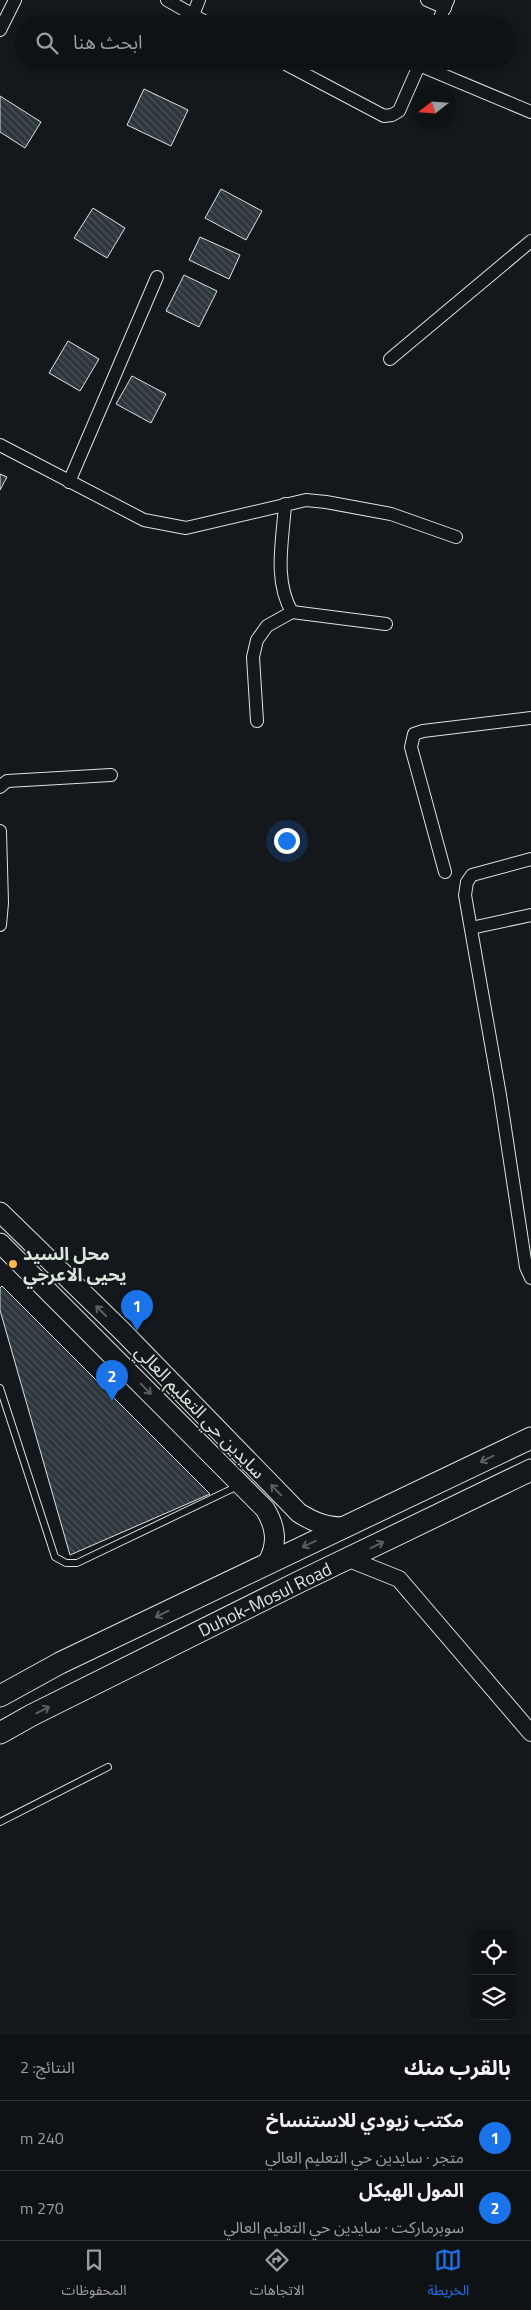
<!DOCTYPE html>
<html lang="ar">
<meta charset="utf-8">
<style>
body{margin:0;font-family:"Titillium Web","Noto Sans Arabic",sans-serif;background:#181b1e;color:#f1f3f6;direction:rtl}
.controls{position:absolute;right:15px;bottom:15px;display:grid;overflow:hidden;border-radius:10px;box-shadow:0 2px 8px #0003}
.controls button{width:45px;height:45px;display:grid;place-items:center;padding:0;border:0;border-bottom:1px solid #2f3234;background:#0f1215;color:#f1f3f6;font:25px sans-serif}
.compass{position:absolute;left:411px;top:85px;width:45px;height:45px;border-radius:50%;background:#0f1215;box-shadow:0 2px 8px #0003;rotate:253deg}
.you{position:absolute;left:286px;top:840px;width:18px;height:18px;margin:-12px;border:4px solid #fff;border-radius:50%;background:#1a73e8;box-shadow:0 0 0 8px #1a73e833}
.badge{display:grid;place-items:center;width:32px;height:32px;border-radius:50%;background:#1a73e8;color:#fff;font-size:16px;font-weight:700}
.pin{position:absolute;translate:-50% -41px;filter:drop-shadow(0 1px 2px #0008)}
.pin::after{content:'';position:absolute;top:26px;width:18px;height:15px;background:inherit;clip-path:polygon(0 0,100% 0,50% 100%)}
.list{margin:0;padding:0;list-style:none}
h2{display:flex;justify-content:space-between;align-items:center;height:65px;margin:0;padding:0 20px;font-size:21px}
h2 small{font-size:16px;font-weight:400;color:#9b9ea0}
.list li{display:grid;grid-template-columns:32px 1fr auto;gap:15px;align-items:center;box-sizing:border-box;height:70px;padding:0 20px;border-top:1px solid #2f3234}
.list b{display:block;font-size:19px;white-space:nowrap}
.list p{margin:0;font-size:16px;white-space:nowrap;color:#9b9ea0}
.list em{font-size:16px;font-style:normal;color:#9b9ea0}
.icon{flex:none;width:28px;height:28px;fill:none;stroke:currentColor;stroke-width:2;stroke-linecap:round;stroke-linejoin:round}
.map{position:relative;flex:none;width:531px;height:2035px;overflow:hidden;direction:ltr}
.search{position:absolute;background:#0f1215;box-shadow:0 2px 8px #0003;left:15px;right:15px;top:15px;height:55px;display:flex;align-items:center;gap:12px;box-sizing:border-box;padding:0 18px;border-radius:28px;color:#9b9ea0;font-size:19px}
.sheet{height:205px;background:#0f1215}
nav{display:flex;justify-content:space-around;align-items:center;box-sizing:border-box;height:70px;border-top:1px solid #2f3234;background:#0f1215;font-size:14px;color:#9b9ea0}
nav a{display:grid;justify-items:center;gap:2px}
nav .on{color:#1a73e8}
.map>svg:first-child{display:block}
.building{fill:url(#building-back-hatch);stroke:#d8e6dc}
.lines{fill:none;stroke-linecap:round;stroke-linejoin:round}
.service-casing{stroke:#d8e6dc;stroke-width:8}
.minor-casing{stroke:#d8e6dc;stroke-width:14}
.tertiary-casing{stroke:#d8e6dc;stroke-width:18}
.secondary-casing{stroke:#d8e6dc;stroke-width:21}
.trunk-casing{stroke:#d8e6dc;stroke-width:23}
.service{stroke:#14181c;stroke-width:6}
.minor{stroke:#14181c;stroke-width:12}
.tertiary{stroke:#14181c;stroke-width:16}
.secondary{stroke:#14181c;stroke-width:19}
.trunk{stroke:#14181c;stroke-width:21}
.oneway{stroke:#59605f}
.poi-dot{fill:#ffb74d;stroke:#14181c;stroke-width:2}
.labels{text-anchor:middle;stroke-width:4;stroke-linejoin:round;paint-order:stroke}
.poi-label{font-size:18px;font-weight:bold;fill:#d8e6dc;stroke:#14181c;text-anchor:start}
.street-label{font-size:18px;fill:#d8e6dc;stroke:#14181c}
</style>
<div class="map">
<svg width="531" height="2035" viewBox="0 0 531 2035">
<defs>
<pattern id="building-back-hatch" width="6" height="6" patternUnits="userSpaceOnUse" patternTransform="scale(1.25)"><rect width="6" height="6" fill="#2c363c"/><path d="M-1 5l2 2M0 0l6 6M5-1l2 2" fill="none" stroke="#4a5358"/></pattern>
</defs>
<rect width="100%" height="100%" fill="#14181c"/>
<g class="building">
<path d="M144 89 188 110 171 146 127 125Z"/>
<path d="M0 96 41 122 25 148 0 132Z"/>
<path d="M221 189 262 211 246 240 205 218Z"/>
<path d="M93 208 125 228 107 258 74 238Z"/>
<path d="M200 237 240 255 229 279 189 260Z"/>
<path d="M184 275 217 291 199 327 166 311Z"/>
<path d="M68 341 99 359 80 391 49 373Z"/>
<path d="M132 376 166 394 151 423 116 404Z"/>
<path d="M0 474 7 477 0 490Z"/>
<path d="M2 1286 210 1494 70 1555 0 1310V1288Z"/>
</g>
<g class="lines">
<defs>
<g id="service">
<path d="M0 1388 55 1557 66 1563H77L240 1485"/>
<path d="M0 1822 108 1767"/>
</g>
<g id="minor">
<path d="M167 0 209 24"/>
<path d="M427 0 445 8"/>
<path d="M193 15 199 0"/>
<path d="M437 24 448 0"/>
<path d="M0 30 15 0"/>
<path d="M280 61 384 116 392 115 399 111 421 61"/>
<path d="M419 65 531 112"/>
<path d="M390 359 531 241"/>
<path d="M0 445 144 520 186 528 306 500 326 502 391 514 456 537"/>
<path d="M69 482 157 277"/>
<path d="M285 504C283 539 273 580 292 612"/>
<path d="M257 721 253 657 257 640 267 626 292 612 386 624"/>
<path d="M0 787 7 781 111 775"/>
<path d="M0 831 2 903 0 925"/>
<path d="M531 859 472 875 467 882 465 895 500 1095 526 1267 531 1278"/>
<path d="M445 872 411 747 414 734 423 731 531 718"/>
<path d="M471 928 531 915"/>
</g>
<path id="tertiary" d="M349 1559 399 1579 531 1733"/>
<g id="secondary">
<path d="M0 1212 123 1332 299 1513C315 1523 327 1527 346 1527"/>
<path d="M0 1243 265 1509C276 1527 278 1543 268 1562"/>
</g>
<g id="trunk">
<path d="M0 1696 60 1663 531 1438"/>
<path d="M0 1733 32 1715 301 1581 531 1470"/>
</g>
</defs>
<use href="#service" class="service-casing"/>
<use href="#minor" class="minor-casing"/>
<use href="#tertiary" class="tertiary-casing"/>
<use href="#secondary" class="secondary-casing"/>
<use href="#trunk" class="trunk-casing"/>
<use href="#service" class="service"/>
<use href="#minor" class="minor"/>
<use href="#tertiary" class="tertiary"/>
<use href="#secondary" class="secondary"/>
<use href="#trunk" class="trunk"/>
</g>
<defs><path id="oneway-shaft" d="M-6 0H5M1.5-3L5.5 0L1.5 3" fill="none" stroke-width="1.6" stroke-linecap="round" stroke-linejoin="round" transform="scale(1.25)"/></defs>
<g class="oneway">
<use href="#oneway-shaft" transform="translate(101 1311) rotate(-135)"/>
<use href="#oneway-shaft" transform="translate(146 1389) rotate(45)"/>
<use href="#oneway-shaft" transform="translate(487 1459) rotate(154)"/>
<use href="#oneway-shaft" transform="translate(276 1490) rotate(-134)"/>
<use href="#oneway-shaft" transform="translate(309 1544) rotate(155)"/>
<use href="#oneway-shaft" transform="translate(377 1545) rotate(-26)"/>
<use href="#oneway-shaft" transform="translate(162 1614) rotate(154)"/>
<use href="#oneway-shaft" transform="translate(43 1710) rotate(-27)"/>
</g>
<circle class="poi-dot" cx="13" cy="1264" r="5"/>
<g class="labels">
<g class="poi-label">
<text x="23" y="1260">محل السيد<tspan x="23" dy="21">يحيى الاعرجي</tspan></text>
</g>
<g class="street-label">
<text transform="translate(200 1412) rotate(46)" y="6">سايدين حي التعليم العالي</text>
<text transform="translate(265 1600) rotate(-26)" y="6">Duhok-Mosul Road</text>
</g>
</g>
</svg>
<div class="controls">
<button><svg class="icon" aria-label="locate" viewBox="0 0 24 24"><circle cx="12" cy="12" r="6"/><path d="M12 2v4M12 18v4M2 12h4M18 12h4"/></svg></button>
<button><svg class="icon" aria-label="layers" viewBox="0 0 24 24"><path d="M12 4l9 5-9 5-9-5zM3 14l9 5 9-5"/></svg></button>
</div>
<svg class="compass" viewBox="-18 -18 36 36"><path d="M0-13l5 13h-10z" fill="#e53935"/><path d="M0 13l5-13h-10z" fill="#9b9ea0"/></svg>
<div class="you"></div>
<div class="pin badge" style="left:137px;top:1331px">1</div>
<div class="pin badge" style="left:112px;top:1401px">2</div>
<div class="search"><svg class="icon" aria-label="search" viewBox="0 0 24 24"><circle cx="10" cy="10" r="6"/><path d="M15 15l6 6"/></svg>ابحث هنا</div>
</div>
<section class="sheet">
<h2>بالقرب منك<small>النتائج: 2</small></h2>
<ul class="list">
<li><span class="badge">1</span><div><b>مكتب زيودي للاستنساخ</b><p>متجر · سايدين حي التعليم العالي</p></div><em>240 m</em></li>
<li><span class="badge">2</span><div><b>المول الهيكل</b><p>سوبرماركت · سايدين حي التعليم العالي</p></div><em>270 m</em></li>
</ul>
</section>
<nav>
<a class="on"><svg class="icon" aria-label="map" viewBox="0 0 24 24"><path d="M3 6l6-2 6 2 6-2v14l-6 2-6-2-6 2zM9 4v14M15 6v14"/></svg>الخريطة</a>
<a><svg class="icon" aria-label="directions" viewBox="0 0 24 24"><path d="M12 3l9 9-9 9-9-9zM9 14v-3h6M13 9l2 2-2 2"/></svg>الاتجاهات</a>
<a><svg class="icon" aria-label="saved" viewBox="0 0 24 24"><path d="M7 4h10v16l-5-4-5 4z"/></svg>المحفوظات</a>
</nav>
